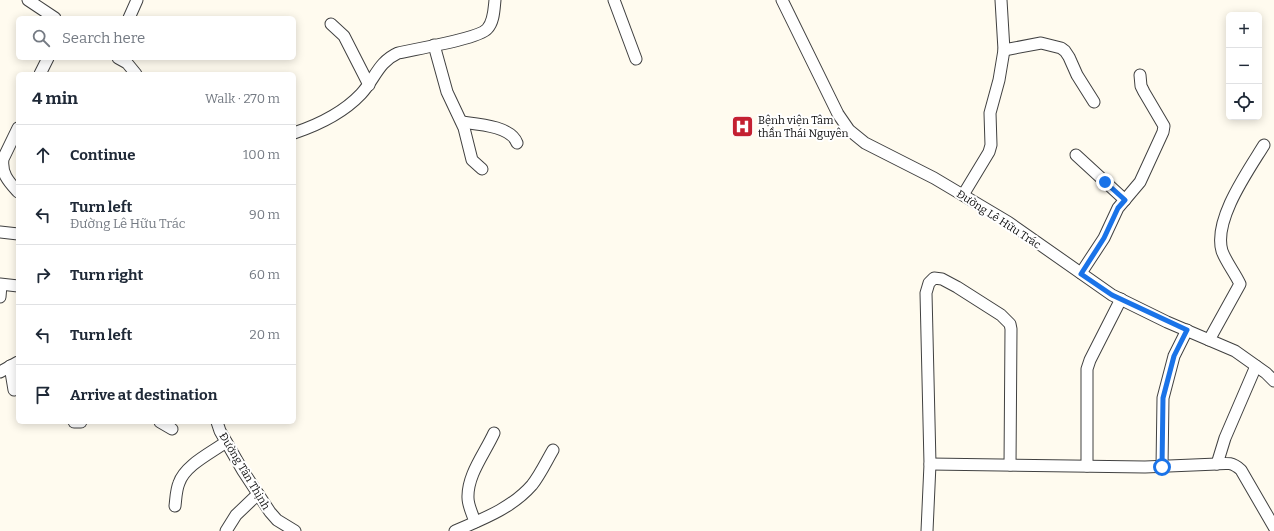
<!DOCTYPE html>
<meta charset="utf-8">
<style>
body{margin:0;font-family:Bitter,serif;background:#f6f6f7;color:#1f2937}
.controls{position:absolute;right:12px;top:12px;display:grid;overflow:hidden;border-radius:6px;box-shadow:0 2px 10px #0003}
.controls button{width:36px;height:36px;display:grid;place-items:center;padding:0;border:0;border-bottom:1px solid #e0e1e3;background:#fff;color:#1f2937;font:20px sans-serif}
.stop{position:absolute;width:12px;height:12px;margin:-9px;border:3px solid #1a73e8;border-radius:50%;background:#fff}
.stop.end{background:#1a73e8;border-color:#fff;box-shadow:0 1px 4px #0008}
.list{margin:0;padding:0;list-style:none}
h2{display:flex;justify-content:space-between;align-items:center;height:52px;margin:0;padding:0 16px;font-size:17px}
h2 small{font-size:13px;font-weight:400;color:#747a83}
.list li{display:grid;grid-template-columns:26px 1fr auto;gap:12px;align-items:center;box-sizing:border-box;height:60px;padding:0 16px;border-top:1px solid #e0e1e3}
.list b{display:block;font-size:15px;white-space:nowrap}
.list p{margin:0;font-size:13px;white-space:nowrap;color:#747a83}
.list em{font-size:13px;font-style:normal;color:#747a83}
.icon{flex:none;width:22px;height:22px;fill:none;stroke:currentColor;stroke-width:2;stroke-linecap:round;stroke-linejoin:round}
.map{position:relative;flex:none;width:1274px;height:531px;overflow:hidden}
.search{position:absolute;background:#fff;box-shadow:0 2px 10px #0003;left:16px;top:16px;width:280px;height:44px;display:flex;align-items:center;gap:10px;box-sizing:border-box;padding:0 14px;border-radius:6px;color:#747a83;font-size:15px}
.panel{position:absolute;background:#fff;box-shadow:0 2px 10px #0003;left:16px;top:72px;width:280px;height:352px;border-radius:6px}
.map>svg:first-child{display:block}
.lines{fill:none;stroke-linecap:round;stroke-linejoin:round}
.minor-casing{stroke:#414141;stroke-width:13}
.minor{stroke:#fff;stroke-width:11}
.route{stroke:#1a73e8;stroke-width:5}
.labels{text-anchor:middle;stroke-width:4;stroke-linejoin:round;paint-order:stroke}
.poi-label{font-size:11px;fill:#0e0e0e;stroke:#fff;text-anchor:start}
.street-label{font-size:11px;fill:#0e0e0e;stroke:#fff}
</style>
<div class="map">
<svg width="1274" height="531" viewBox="0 0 1274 531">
<rect width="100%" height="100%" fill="#fffbef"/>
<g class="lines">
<defs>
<g id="minor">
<path d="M28 0 55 18"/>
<path d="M614 0 636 59"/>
<path d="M782 0 838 114 849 130 865 143 934 178 1008 222 1112 295 1167 322 1235 351 1266 373 1274 381"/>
<path d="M129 18 137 0"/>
<path d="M331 24 344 36 369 85"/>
<path d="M434 45 447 92 464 128 472 160 482 169"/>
<path d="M1004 50 1041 43 1061 48 1065 51 1069 57 1077 75 1094 102"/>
<path d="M118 58 127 63 136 74"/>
<path d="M40 74 48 58"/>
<path d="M462 122C477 124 511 126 517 143"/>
<path d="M18 128 3 159C1 174 9 182 18 192"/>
<path d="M294 133C318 125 343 113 361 94 375 79 378 62 398 53 415 49 478 39 487 29 494 22 494 9 495 0"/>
<path d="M1076 155 1125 200"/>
<path d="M963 195 989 152 991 145 990 113 999 80 1004 50 1001 0"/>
<path d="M0 232 18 234"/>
<path d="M1081 273 1104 238 1118 208 1140 182 1163 132 1164 126 1144 92 1141 86 1140 75"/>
<path d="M0 284 18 286"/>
<path d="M0 297 1 285"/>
<path d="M1209 340 1240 284C1235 273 1226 262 1222 251 1213 220 1248 171 1264 145"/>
<path d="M10 366 14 390"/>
<path d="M1256 366 1225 438 1217 464C1227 463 1232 462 1241 470L1274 527"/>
<path d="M0 372 18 362"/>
<path d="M74 422H81"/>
<path d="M160 422 172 429"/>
<path d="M217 422 220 431 243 471 270 512 277 520 295 531"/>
<path d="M930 464 1145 467 1217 464"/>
<path d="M1087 466V369L1090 360 1121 299"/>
<path d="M1162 467 1163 398 1174 356 1187 330"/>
<path d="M175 506C176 498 176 490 179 483 185 465 211 453 226 442"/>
<path d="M475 522C473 515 468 506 468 498 467 475 485 453 494 433"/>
<path d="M226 531 236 515 258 494"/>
<path d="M455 531C483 519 512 508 532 485 540 475 546 462 553 450"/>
<path d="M927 531 930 464 926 293 929 283 934 278 942 279 957 287 1001 315 1010 324 1011 329 1010 465"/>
</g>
</defs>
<use href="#minor" class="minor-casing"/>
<use href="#minor" class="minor"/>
</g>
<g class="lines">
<path class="route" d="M1105 182 1125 200 1118 208 1104 238 1081 274 1112 295 1187 330 1174 356 1163 398 1162 467"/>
</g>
<defs>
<symbol id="hospital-square" viewBox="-11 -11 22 22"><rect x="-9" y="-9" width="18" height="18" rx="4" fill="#c42031" stroke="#fff"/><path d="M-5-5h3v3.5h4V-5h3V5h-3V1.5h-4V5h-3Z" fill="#fff"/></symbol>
</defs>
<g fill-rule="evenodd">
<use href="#hospital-square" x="730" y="114" width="25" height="25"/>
</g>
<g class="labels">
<g class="poi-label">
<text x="758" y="124">Bệnh viện Tâm<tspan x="758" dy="13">thần Thái Nguyên</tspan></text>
</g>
<g class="street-label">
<text transform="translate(999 219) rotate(33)" y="4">Đường Lê Hữu Trác</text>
<text transform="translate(245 471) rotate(59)" y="4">Đường Tân Thịnh</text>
</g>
</g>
</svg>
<div class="controls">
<button>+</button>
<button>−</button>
<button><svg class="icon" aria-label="locate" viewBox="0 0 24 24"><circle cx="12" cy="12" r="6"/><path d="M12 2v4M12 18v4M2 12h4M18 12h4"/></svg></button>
</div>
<div class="stop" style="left:1162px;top:467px"></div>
<div class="stop end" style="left:1105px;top:182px"></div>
<div class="search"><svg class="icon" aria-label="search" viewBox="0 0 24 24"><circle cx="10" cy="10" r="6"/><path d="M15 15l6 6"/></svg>Search here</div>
<section class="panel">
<h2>4 min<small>Walk · 270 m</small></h2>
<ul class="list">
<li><svg class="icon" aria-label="ahead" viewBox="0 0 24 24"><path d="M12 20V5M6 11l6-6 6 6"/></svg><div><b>Continue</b></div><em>100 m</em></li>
<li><svg class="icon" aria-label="left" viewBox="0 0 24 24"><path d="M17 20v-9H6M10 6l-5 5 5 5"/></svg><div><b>Turn left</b><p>Đường Lê Hữu Trác</p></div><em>90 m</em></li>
<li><svg class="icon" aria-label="right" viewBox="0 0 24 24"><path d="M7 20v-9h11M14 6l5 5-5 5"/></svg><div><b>Turn right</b></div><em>60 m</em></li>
<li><svg class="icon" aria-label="left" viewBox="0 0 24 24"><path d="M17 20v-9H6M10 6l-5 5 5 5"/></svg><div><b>Turn left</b></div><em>20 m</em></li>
<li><svg class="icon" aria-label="arrive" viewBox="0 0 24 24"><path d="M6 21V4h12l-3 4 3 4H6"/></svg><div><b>Arrive at destination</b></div></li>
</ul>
</section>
</div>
